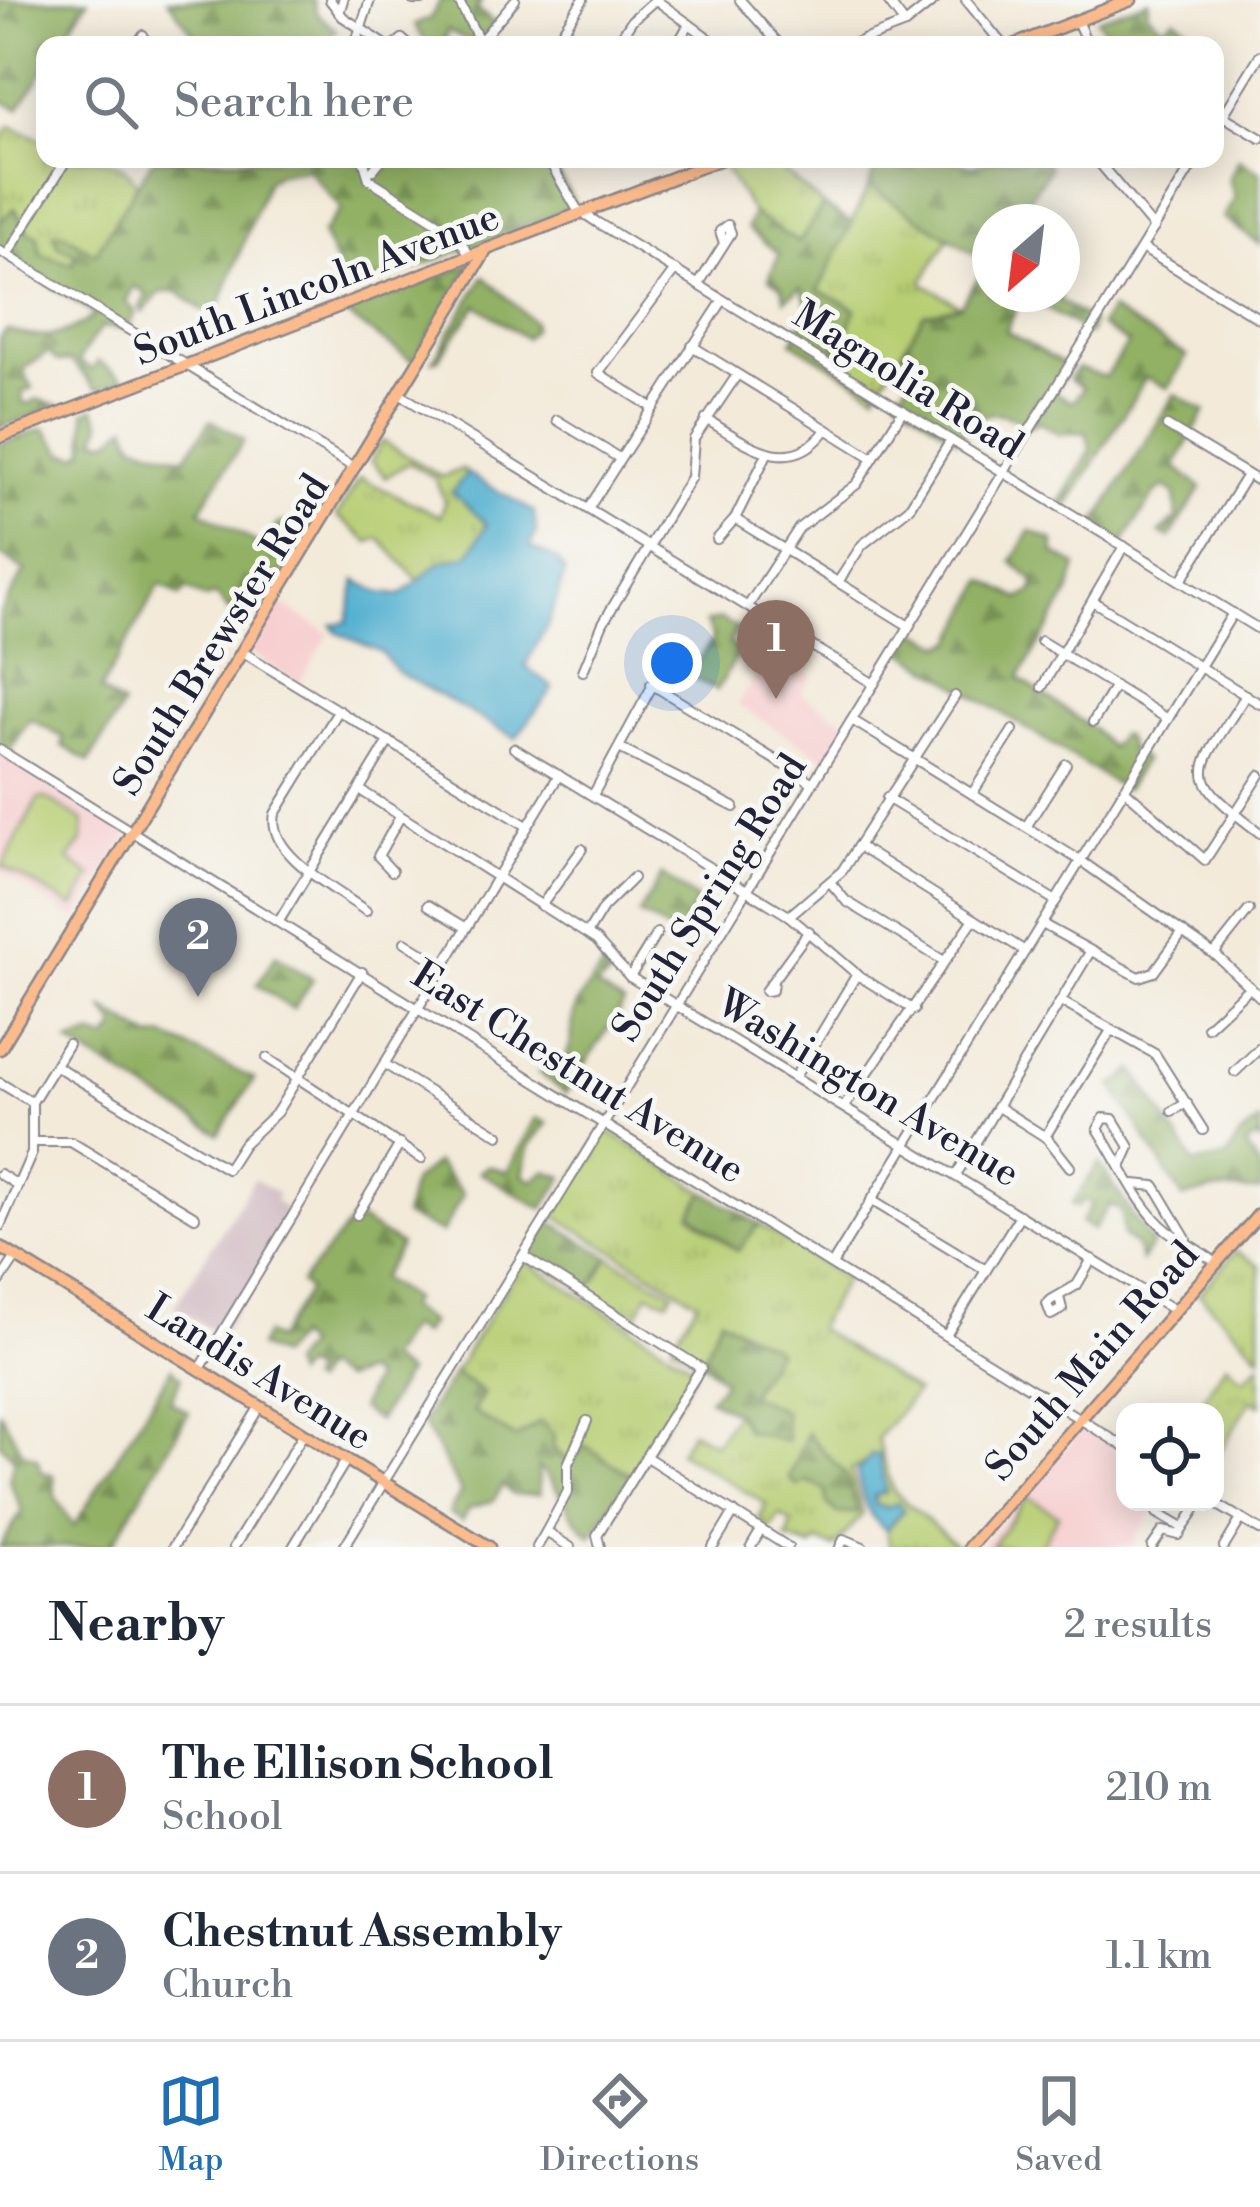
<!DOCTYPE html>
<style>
body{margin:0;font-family:"Libre Bodoni",serif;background:#f2f2f3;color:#1f2937}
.controls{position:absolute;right:36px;bottom:36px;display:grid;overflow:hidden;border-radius:24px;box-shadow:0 6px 30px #0003}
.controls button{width:108px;height:108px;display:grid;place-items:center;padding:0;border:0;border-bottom:3px solid #e0e1e3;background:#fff;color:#1f2937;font:60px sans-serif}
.compass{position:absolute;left:972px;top:204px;width:108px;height:108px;border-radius:50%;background:#fff;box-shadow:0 6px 30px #0003;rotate:208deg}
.you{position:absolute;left:672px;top:663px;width:42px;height:42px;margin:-30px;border:9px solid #fff;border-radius:50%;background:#1a73e8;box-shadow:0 0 0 18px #1a73e833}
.badge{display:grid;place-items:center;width:78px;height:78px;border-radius:50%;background:#1f6fb2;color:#fff;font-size:39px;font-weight:700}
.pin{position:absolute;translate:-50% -99px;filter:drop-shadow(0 3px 6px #0008)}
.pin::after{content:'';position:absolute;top:63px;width:42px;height:36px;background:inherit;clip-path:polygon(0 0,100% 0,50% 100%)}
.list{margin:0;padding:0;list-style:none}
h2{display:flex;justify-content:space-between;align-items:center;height:156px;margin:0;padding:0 48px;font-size:51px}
h2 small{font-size:39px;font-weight:400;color:#747a83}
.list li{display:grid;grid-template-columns:78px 1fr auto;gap:36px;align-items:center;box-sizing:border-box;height:168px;padding:0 48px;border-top:3px solid #e0e1e3}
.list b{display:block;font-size:45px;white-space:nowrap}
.list p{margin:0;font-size:39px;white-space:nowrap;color:#747a83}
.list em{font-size:39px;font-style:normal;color:#747a83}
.icon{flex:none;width:66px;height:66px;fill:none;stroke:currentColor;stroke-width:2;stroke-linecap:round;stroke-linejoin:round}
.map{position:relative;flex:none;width:1260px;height:1547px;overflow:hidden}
.search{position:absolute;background:#fff;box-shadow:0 6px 30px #0003;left:36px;right:36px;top:36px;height:132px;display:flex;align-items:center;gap:30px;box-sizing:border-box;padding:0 42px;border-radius:24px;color:#747a83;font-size:45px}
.sheet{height:492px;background:#fff}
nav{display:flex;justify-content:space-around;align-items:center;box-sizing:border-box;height:168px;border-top:3px solid #e0e1e3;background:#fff;font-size:33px;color:#747a83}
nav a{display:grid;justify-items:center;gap:6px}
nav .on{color:#1f6fb2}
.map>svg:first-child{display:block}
.built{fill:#f7cfd0}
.industrial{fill:#d2bdc5}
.grass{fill:url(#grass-tufts);stroke:#6d7857;stroke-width:3}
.forest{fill:url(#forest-firs);stroke:#5a6a50;stroke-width:3}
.garden{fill:#b8ce73;stroke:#6d7857;stroke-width:3}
.water{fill:#52b0d0;stroke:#3a6986;stroke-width:3}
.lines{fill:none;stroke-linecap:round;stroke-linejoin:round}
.minor-casing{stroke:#8a868a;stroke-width:12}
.major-casing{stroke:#8a868a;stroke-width:15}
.minor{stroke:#fff;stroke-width:8}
.major{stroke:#fbbb8d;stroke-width:10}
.labels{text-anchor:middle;stroke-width:10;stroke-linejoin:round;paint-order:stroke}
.street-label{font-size:39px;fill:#22223b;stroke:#f6f6f2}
</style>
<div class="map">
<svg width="1260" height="1547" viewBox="0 0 1260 1547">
<defs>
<pattern id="grass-tufts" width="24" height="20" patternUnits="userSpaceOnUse" patternTransform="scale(3)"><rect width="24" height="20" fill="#b8ce73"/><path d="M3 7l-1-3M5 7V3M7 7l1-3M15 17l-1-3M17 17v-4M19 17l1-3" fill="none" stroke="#9eb164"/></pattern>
<pattern id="forest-firs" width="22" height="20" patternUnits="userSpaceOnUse" patternTransform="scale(3)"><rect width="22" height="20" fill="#92b165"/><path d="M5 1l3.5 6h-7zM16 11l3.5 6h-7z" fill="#779054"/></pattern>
</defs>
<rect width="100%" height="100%" fill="#f6f6f2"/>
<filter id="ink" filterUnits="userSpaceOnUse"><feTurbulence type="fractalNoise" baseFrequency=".00833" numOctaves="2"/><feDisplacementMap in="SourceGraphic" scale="24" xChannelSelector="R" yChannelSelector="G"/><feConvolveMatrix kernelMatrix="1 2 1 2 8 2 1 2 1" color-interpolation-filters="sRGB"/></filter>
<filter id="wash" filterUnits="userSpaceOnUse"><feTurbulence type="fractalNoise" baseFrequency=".004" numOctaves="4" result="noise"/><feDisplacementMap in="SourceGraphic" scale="48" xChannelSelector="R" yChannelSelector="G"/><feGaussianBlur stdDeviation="2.7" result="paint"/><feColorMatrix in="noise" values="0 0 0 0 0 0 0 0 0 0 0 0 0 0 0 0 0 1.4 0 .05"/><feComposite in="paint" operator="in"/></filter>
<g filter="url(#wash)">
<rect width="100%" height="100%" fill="#f3ead9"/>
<g class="built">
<path d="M277 602 329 634 299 684 248 651Z"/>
<path d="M771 651 812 676 801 694 847 722 825 758 737 705Z"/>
<path d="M0 755 129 834 76 920 0 872Z"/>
<path d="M1083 1429 1125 1455V1502H1158L1131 1547H980Z"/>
</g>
<path class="industrial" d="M254 1179 278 1194 275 1200 294 1217 221 1336 174 1307Z"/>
<g class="grass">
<path d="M10 126 45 141V159C78 159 119 150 137 184L95 254 63 233 75 253 73 265 41 254 15 208 0 222V143Z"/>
<path d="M748 159H769L823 205 799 243 753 214 723 166Z"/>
<path d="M869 186 950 236 922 282 960 306 924 314 876 393 834 367 818 291Z"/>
<path d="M382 441 442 477 462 469 467 473 453 492 487 524 469 555 439 563 418 580 379 538 369 542 337 516 360 478 440 516 445 503 435 478 409 463 386 477 371 461Z"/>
<path d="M605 1129 705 1192 691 1215 737 1251 759 1224 845 1279 817 1328 916 1392 877 1438 893 1491 958 1547H890L886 1530 903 1511 874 1504 876 1494H884L879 1455 851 1470 863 1514 834 1547 817 1541 813 1547 787 1539 792 1523 780 1515 771 1528 759 1520 766 1504 679 1452 691 1431 715 1443 748 1394 721 1318 702 1361 672 1344 697 1301 552 1214Z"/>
<path d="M1236 1251 1260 1265V1356L1199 1294Z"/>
<path d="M609 1257 673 1292 667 1301 648 1293 634 1323 588 1291Z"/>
<path d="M523 1260 697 1368 632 1476C583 1464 559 1472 540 1422L516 1438 472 1412 454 1373Z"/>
<path d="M1226 1363 1244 1379 1260 1363V1405L1251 1400 1216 1458 1215 1412H1195Z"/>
</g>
<g class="forest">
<path d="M0 0H88L59 45H45V68L19 109 0 100Z"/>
<path d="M168 0H313L316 13 336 30 326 45H202Z"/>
<path d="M441 0H482L477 8 495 24 477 45 447 30 445 45H427L415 25 430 18Z"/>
<path d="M1149 1 1147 12 1163 27 1175 18 1197 35H1211L1207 45H1116L1097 19Z"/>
<path d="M153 159H551L576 206 350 293 322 234 341 209 308 169 277 174 267 181 220 304 207 313 176 291 159 293 143 313 140 307 147 294 134 286 126 301 136 313 127 329 101 327 78 361 92 370 98 361 125 380 97 390 71 361 58 362 48 352 23 370 33 388 23 392 22 402 27 405 37 399 58 405 0 428V337L7 330C41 341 66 338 95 315L0 251V222L14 208 28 233 37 234 41 254 73 265 75 253 58 246 54 234 63 233 95 254Z"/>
<path d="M878 159H951L972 166 996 159H1045L1050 168 1028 200 1059 222H990V294H1060V301L1092 322 1089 334 1023 295 1006 331 1068 367 1054 392 1073 402 1083 388 1069 379 1077 368 1105 377 1128 343 1100 326 1110 310 1187 356 1168 388 1146 378 1065 510 1058 506 1091 450 1086 432 1059 434 1036 421 1031 427C994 407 985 407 958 440L898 397 910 376 907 358 901 353 924 314 960 306 988 263 869 186Z"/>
<path d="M1239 159 1260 172V244L1223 218 1235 198 1229 178Z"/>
<path d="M823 205 852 223 818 290 856 309 834 367 792 342 809 308 801 288 785 300 782 287 769 278 779 254 747 228 753 214 799 243Z"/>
<path d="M473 263 413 361 343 313Z"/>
<path d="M484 276 533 322V329L525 338 477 305 438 359 433 360Z"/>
<path d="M1175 394 1205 411 1175 466 1201 488 1170 538 1160 533 1177 518 1175 494 1165 487 1155 493 1122 545 1093 527Z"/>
<path d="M94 408 102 424 96 439 110 440 127 425 134 443 185 458 211 420 244 440 200 510 266 549 277 524 287 522 307 533 267 599 251 589 233 615 216 595 204 598 187 589 180 596 160 584 100 691 123 706 89 762 62 745 64 738 30 719 7 755 0 751V613L25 571 0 555V444L44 428 64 453 79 455 85 449V412Z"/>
<path d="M1030 531 1054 541V553L1077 566 1069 594 1019 678 1094 730 1110 748 1120 734 1125 736 1130 750 1144 760 1125 790 903 651 916 631 944 645 954 641 985 580 1020 599 1033 591 1034 581 1012 562Z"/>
<path d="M720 619 738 628 729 643 739 652 717 690 689 676 713 638 706 623Z"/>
<path d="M662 875 697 900 676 935 639 914Z"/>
<path d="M276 955 313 980 293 1009 257 985Z"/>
<path d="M606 963 614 973 596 987 624 1004 566 1093 539 1073 561 1067C573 1043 571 1041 573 1018 575 999 596 978 606 963Z"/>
<path d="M103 1008 152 1038 164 1036 254 1079 219 1134 69 1043 91 1035 107 1040 117 1027Z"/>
<path d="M1134 1070 1195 1164 1227 1157 1240 1136 1260 1121V1142L1256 1138 1246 1145 1260 1169V1191L1214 1190 1183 1198 1113 1086Z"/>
<path d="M536 1118 547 1123 530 1144 523 1175 533 1181 545 1171 564 1177 543 1209 479 1172 488 1166 507 1172Z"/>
<path d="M436 1163 463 1194 442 1233 404 1216 412 1182Z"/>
<path d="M1099 1163 1152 1245 1141 1260 1136 1246 1123 1236 1122 1212 1110 1204 1093 1230 1081 1223 1092 1204 1084 1199 1078 1207 1072 1204Z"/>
<path d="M705 1192 759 1224 738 1251 691 1214Z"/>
<path d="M355 1217 400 1245 380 1279 412 1299 407 1308 430 1322 422 1334 409 1327 387 1360 406 1373 378 1421 360 1409 373 1379 364 1373 343 1380 322 1368 312 1384 307 1381 312 1373 302 1367 294 1376 290 1365 305 1346 296 1337 279 1356 258 1347 265 1334 276 1340 308 1290 300 1283Z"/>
<path d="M549 1221 609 1257 588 1291 528 1256Z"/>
<path d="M720 1318 777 1349 749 1394 784 1411 787 1441 746 1431 737 1414 709 1399 724 1381 702 1361Z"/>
<path d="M172 1368 181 1378 170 1401 189 1412 111 1547H0L22 1511 9 1480 14 1458 0 1443V1411L22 1452 37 1458 43 1473 54 1475 55 1496 74 1526Z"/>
<path d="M454 1373 484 1393 473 1412 515 1438 540 1422 554 1435 552 1453 573 1461 584 1445 632 1476 591 1536C566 1513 563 1490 538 1467L540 1494 513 1495 502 1485 494 1500 469 1509 462 1521 449 1513 461 1492 422 1422Z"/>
<path d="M807 1433 846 1475 858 1512 838 1514 827 1504 825 1490 807 1481 797 1486 789 1478Z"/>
</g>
<g class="garden">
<path d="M46 798 84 821 82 842 68 859 91 876 74 907 2 866 38 799Z"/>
<path d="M1027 1497 1058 1515 1040 1547H991Z"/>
</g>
<g class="water">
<path d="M467 473 534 512 536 534 530 546 558 561 565 573 549 622 525 666 553 688 516 738 397 672 381 652 338 633 332 625 348 621 356 580 381 593 401 595 439 563 469 555 487 524 452 492Z"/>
<path d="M872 1455H879L886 1492 874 1496V1504L885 1508 898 1503 903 1509 886 1530C865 1515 862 1495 857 1471Z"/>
</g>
</g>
<g filter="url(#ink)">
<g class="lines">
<defs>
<g id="minor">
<path d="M330 0 343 17 386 45"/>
<path d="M413 0H422"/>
<path d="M458 0 481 44"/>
<path d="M656 0 718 45"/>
<path d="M740 0 780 45"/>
<path d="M887 0 905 24"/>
<path d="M966 0 1003 45"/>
<path d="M339 13 343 0"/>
<path d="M1077 21 1088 45"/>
<path d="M137 45 143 35"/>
<path d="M355 45 370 0"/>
<path d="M395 45 402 39 409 45"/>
<path d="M477 45 515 0"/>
<path d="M553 45 583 0"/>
<path d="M616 45 632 20 655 0"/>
<path d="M677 45 689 24"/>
<path d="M850 45 905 24 935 0"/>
<path d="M1223 116 1260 138"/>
<path d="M1215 129 1260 55"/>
<path d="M363 159 369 179 456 234 470 256"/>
<path d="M548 159 577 209 598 223 1260 630"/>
<path d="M1096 159 1154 228"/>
<path d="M373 170 382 159"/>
<path d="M1142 248 1260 319"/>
<path d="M0 251 355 468"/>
<path d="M7 255 67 159"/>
<path d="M698 285 731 233 728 225 720 231 724 243"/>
<path d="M692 346 873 458"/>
<path d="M401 395 874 684"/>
<path d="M650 406 598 373 675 270"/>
<path d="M706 419C746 443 789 479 826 430"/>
<path d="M557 420 619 458"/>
<path d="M1167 426 1260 482"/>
<path d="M588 509 723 300"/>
<path d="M735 519 909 626"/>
<path d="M717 539 735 519 767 454"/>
<path d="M1181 581 1247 475"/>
<path d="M838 582 862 545 909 508 951 440"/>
<path d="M1094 602 1260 704"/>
<path d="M748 606 799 528 857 484 903 410"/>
<path d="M1041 641 1168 719"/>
<path d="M244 653 527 826"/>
<path d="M583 671 603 623 691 477 694 439 737 375"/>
<path d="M651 684 813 783"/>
<path d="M1042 687 1124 546"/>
<path d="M1246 695C1196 775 1179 772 1260 833"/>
<path d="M339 710 275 814C266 854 336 889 366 911"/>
<path d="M852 720 1081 861 1218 957 1260 997"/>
<path d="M1093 722 1115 686"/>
<path d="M514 748 789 916 859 976 914 1010"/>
<path d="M621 749 734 807"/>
<path d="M0 750 1125 1447"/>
<path d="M360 790 596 940 630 977 1174 1310"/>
<path d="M1125 790 1205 860 1260 775"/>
<path d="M972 794 1013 730"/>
<path d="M593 795 669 655 680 647 692 650"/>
<path d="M887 798 1056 901"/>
<path d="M1026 827 1066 764"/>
<path d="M858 846 1025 951"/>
<path d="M392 871 378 856 400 817"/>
<path d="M830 882 846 901 944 961"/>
<path d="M428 905 465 927"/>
<path d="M541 906 582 849"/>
<path d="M789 916 842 871 955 696"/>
<path d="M279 921 389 741"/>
<path d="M1042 924 1139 977 1154 972 1183 932"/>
<path d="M587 934 603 908 633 878"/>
<path d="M405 942 442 965"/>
<path d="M1214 954 1249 910"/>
<path d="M630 977 657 933"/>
<path d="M773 981 772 990 765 991 809 931"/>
<path d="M1062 1002 1155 1054 1203 1130"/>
<path d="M1207 1027 1250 987"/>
<path d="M267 1058 421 1159"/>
<path d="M386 1065 499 1135"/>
<path d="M56 1066 227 1169 243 1144 277 1112 362 972"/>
<path d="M1235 1072 1260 1048"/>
<path d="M795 1077 857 974"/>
<path d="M0 1083 32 1102"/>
<path d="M844 1107 974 919"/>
<path d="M998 1107 1047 1138 1070 1167"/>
<path d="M1172 1111 1187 1103"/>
<path d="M1045 1137 1110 1032"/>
<path d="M33 1142H71L195 1217"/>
<path d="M1122 1165 1130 1147 1113 1119 1104 1118 1098 1129C1118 1159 1139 1209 1168 1231 1183 1242 1200 1250 1215 1262"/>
<path d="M0 1174 16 1184"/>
<path d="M956 1175 1090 952"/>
<path d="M1134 1184 1155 1186 1186 1238"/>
<path d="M871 1200 986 1270"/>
<path d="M357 1215 400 1144"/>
<path d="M0 1226 32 1153V1102L68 1044"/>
<path d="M523 1256 701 1368 597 1535 600 1547"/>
<path d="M833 1263 1233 613"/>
<path d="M0 1281 16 1257"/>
<path d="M1059 1297 1062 1309 1051 1315 1047 1304 1051 1300 1077 1285 1092 1259"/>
<path d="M947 1334 1020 1215"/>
<path d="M200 1369 559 775"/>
<path d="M648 1458 788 1547"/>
<path d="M1213 1502 1260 1530"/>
<path d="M1157 1513 1183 1528"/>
<path d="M546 1532 568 1491V1464L587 1421"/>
<path d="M173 1547 260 1406"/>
<path d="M234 1547 304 1433"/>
<path d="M293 1547 347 1459"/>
<path d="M344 1547 1196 159"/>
<path d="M537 1547 546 1532 570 1547"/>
<path d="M713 1547 734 1512"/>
<path d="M751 1547 761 1530"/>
<path d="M840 1547 844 1539 863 1547"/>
<path d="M1152 1547 1163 1531 1179 1535 1200 1502"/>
<path d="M1224 1547 1241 1519"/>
</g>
<g id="major">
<path d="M1014 45 1131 0"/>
<path d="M0 437 721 159"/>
<path d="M0 1049 487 249"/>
<path d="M0 1247 489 1547"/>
<path d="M969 1547 1260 1213"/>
</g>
</defs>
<use href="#minor" class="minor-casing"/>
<use href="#major" class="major-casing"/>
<use href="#minor" class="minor"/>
<use href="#major" class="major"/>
</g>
</g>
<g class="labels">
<g class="street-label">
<text transform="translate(316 283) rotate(-21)" y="14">South Lincoln Avenue</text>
<text transform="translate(909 379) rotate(32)" y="14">Magnolia Road</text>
<text transform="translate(220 634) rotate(-58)" y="14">South Brewster Road</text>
<text transform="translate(708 897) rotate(-58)" y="14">South Spring Road</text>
<text transform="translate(579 1071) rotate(32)" y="14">East Chestnut Avenue</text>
<text transform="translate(869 1087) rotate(31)" y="14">Washington Avenue</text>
<text transform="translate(1091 1360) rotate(-49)" y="14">South Main Road</text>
<text transform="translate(260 1371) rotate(32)" y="14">Landis Avenue</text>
</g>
</g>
</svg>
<div class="controls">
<button><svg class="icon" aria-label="locate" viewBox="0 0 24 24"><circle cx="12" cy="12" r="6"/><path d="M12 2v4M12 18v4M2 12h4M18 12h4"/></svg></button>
</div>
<svg class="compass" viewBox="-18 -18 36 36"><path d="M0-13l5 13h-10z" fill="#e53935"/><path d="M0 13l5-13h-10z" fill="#747a83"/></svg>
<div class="you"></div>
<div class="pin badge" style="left:776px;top:699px;background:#8d6e63">1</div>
<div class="pin badge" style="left:198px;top:997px;background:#6b7280">2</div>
<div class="search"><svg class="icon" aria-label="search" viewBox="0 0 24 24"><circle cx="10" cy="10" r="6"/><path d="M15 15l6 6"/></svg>Search here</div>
</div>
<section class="sheet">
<h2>Nearby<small>2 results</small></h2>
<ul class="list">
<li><span class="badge" style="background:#8d6e63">1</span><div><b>The Ellison School</b><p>School</p></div><em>210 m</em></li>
<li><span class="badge" style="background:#6b7280">2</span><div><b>Chestnut Assembly</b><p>Church</p></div><em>1.1 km</em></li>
</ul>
</section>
<nav>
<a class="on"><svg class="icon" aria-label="map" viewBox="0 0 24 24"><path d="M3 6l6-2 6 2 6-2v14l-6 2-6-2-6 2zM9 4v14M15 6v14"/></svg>Map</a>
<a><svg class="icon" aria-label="directions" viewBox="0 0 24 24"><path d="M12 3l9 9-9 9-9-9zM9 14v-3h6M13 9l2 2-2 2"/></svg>Directions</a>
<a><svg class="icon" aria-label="saved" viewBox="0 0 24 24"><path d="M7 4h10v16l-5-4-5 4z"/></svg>Saved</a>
</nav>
